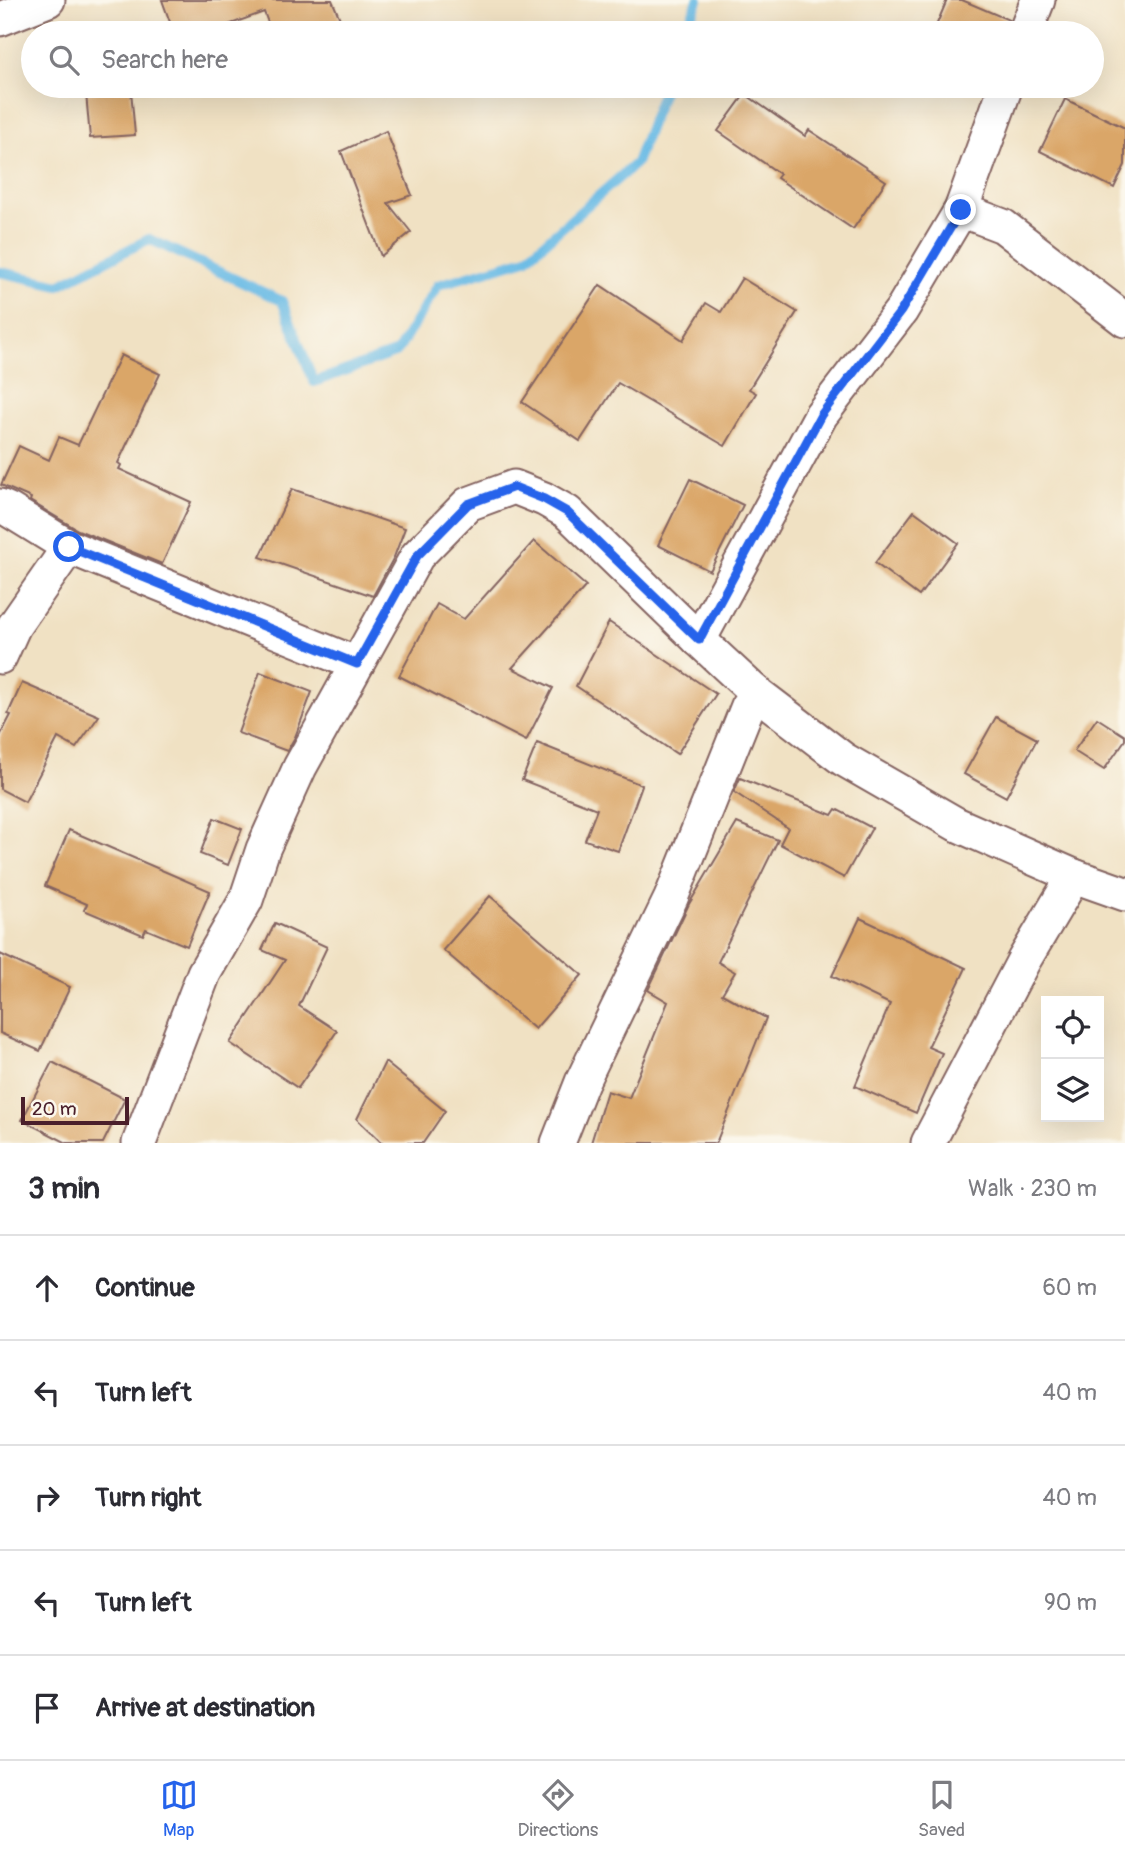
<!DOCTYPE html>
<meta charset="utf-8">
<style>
body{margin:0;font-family:Pangolin,sans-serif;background:#f2f2f3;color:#2b2b33}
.controls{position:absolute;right:21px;bottom:21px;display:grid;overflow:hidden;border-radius:0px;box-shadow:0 7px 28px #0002}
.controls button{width:63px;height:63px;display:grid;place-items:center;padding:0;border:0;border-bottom:2px solid #e1e1e2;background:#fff;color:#2b2b33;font:35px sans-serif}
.scale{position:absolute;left:21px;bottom:18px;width:108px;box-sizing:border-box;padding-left:7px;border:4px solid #4a1f2b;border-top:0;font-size:19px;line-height:24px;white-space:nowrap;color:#4a1f2b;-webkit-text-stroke:5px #fbf7ec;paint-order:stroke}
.stop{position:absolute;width:21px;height:21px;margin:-16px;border:5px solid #2563eb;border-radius:50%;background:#fff}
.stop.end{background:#2563eb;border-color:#fff;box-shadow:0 2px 7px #0008}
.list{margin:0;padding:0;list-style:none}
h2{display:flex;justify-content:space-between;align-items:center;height:91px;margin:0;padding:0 28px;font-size:30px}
h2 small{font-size:23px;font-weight:400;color:#7c7c81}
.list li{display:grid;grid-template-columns:46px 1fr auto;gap:21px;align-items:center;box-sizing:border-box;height:105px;padding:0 28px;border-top:2px solid #e1e1e2}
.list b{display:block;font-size:26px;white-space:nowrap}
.list em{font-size:23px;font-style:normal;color:#7c7c81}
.icon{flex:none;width:38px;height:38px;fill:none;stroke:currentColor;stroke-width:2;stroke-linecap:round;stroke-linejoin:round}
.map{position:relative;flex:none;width:1125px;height:1143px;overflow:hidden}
.search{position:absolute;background:#fff;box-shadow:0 7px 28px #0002;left:21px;right:21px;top:21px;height:77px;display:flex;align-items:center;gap:18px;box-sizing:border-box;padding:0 24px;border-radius:38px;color:#7c7c81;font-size:26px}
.sheet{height:616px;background:#fff}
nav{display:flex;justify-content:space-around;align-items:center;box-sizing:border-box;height:98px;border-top:2px solid #e1e1e2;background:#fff;font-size:19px;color:#7c7c81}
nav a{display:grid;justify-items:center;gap:4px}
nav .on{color:#2563eb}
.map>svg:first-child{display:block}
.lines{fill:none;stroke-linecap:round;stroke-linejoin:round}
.stream{stroke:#6abbe5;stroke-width:10}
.building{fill:#daa668}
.street-casing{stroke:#846360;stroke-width:37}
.street{stroke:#fff;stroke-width:33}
.route{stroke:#2563eb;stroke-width:9}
</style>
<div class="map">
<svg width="1125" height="1143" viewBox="0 0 1125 1143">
<rect width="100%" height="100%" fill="#fbf7ec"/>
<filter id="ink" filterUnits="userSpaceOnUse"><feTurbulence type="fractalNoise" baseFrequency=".0143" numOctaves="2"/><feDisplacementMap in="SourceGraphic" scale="14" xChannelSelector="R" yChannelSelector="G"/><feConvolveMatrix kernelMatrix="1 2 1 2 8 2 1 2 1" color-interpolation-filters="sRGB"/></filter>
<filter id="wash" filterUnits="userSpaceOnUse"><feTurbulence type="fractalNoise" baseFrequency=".00686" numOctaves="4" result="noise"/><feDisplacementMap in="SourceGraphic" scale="28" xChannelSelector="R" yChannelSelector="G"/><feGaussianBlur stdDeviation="1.57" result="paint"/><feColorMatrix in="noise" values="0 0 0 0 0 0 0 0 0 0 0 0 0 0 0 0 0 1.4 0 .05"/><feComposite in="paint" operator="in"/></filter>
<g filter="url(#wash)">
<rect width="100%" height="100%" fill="#f0e1c3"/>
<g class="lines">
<g class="stream">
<path d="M685 33 698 0"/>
<path d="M0 272 59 285 149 239 282 301 314 382 397 352 438 285 526 259 636 163 665 86"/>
</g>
</g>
<g id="blocks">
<g class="building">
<path d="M162 0H332L346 33H272L264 12 206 33H174Z"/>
<path d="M947 0H962L1009 20 1006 33H933Z"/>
<path d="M131 90 135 135 90 138 86 93Z"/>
<path d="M745 94 805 136 809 130 886 181 853 229 777 178 780 174 718 131Z"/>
<path d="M1065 99 1125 128V165L1114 188 1040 151Z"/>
<path d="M386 131 412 195 388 203 411 232 381 256 341 151Z"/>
<path d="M742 278 797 312 749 389 756 393 725 446 618 383 580 441 522 402 600 285 683 340 706 303 721 312Z"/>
<path d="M121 355 160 374 118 463 121 465 119 469 191 502 162 564 78 530 30 501 31 498 1 485 19 446 49 460 59 437 78 445Z"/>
<path d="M690 479 743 505 710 571 658 545Z"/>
<path d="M292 489 405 528 394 557 373 596 260 557Z"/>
<path d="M914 511 958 543 919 596 875 563Z"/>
<path d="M534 541 586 586 512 668 553 688 526 741 399 676 437 604 464 619Z"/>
<path d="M609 622 716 694 677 754 576 686Z"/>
<path d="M260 672 312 692 295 737 287 751 238 733Z"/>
<path d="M22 683 99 716 76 748 58 738 25 802 0 789V736L11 715 8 714Z"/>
<path d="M996 717 1037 739 1006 797 964 774Z"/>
<path d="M1097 718 1125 736V740L1104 770 1074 751Z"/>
<path d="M537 743 642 785 618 851 585 840 597 809 522 780Z"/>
<path d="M740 778 832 815 836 809 872 828 844 878 780 844 788 828 734 792Z"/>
<path d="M214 818 242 829 228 865 200 854Z"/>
<path d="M737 823 778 840 718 962 735 972 722 994 766 1018 716 1143H591L607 1091 629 1098 668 1002 648 990 689 904Z"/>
<path d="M69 830 210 891 187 946 146 929 143 935 84 910 87 904 45 886Z"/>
<path d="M490 896 582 975 535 1029 443 950Z"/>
<path d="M860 918 966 968 928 1047 942 1053 916 1113 855 1086 890 1004 832 976Z"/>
<path d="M275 923 327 947 299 1006 337 1031 298 1088 230 1043 285 960 262 950Z"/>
<path d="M0 954 70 987 40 1051 0 1033Z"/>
<path d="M52 1062 125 1099 103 1143H67L22 1120Z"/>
<path d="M385 1062 445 1111 423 1143H382L357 1119Z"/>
</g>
</g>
</g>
<g filter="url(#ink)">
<use href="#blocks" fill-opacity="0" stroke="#846360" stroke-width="2"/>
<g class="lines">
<defs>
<g id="street">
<path d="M0 19 48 0"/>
<path d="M1025 33 1038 0"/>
<path d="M961 210 1003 226 1125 320"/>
<path d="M0 506 9 510 69 547"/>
<path d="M699 640 821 415 901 311 961 210 1006 86"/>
<path d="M0 657 14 626 69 547 357 664"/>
<path d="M139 1143 204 973 246 900 263 849 300 767 417 556 468 504 514 487 544 499 567 512 699 640 754 691 843 759 956 824 1074 876 1125 894"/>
<path d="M558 1143 582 1082 671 898 754 691"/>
<path d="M928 1143 1024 960 1074 876"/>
</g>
</defs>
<use href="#street" class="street-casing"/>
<use href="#street" class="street"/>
</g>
</g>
<g class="lines" filter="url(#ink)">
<path class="route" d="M69 547 357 664 417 556 468 504 514 487 544 499 567 512 699 640 821 415 901 311 961 210"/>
</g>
</svg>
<div class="controls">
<button><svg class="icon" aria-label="locate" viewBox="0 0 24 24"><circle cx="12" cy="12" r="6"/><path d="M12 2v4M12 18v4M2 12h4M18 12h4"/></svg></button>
<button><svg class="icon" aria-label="layers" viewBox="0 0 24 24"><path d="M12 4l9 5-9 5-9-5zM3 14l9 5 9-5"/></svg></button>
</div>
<div class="scale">20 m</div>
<div class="stop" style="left:69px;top:547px"></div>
<div class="stop end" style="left:961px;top:210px"></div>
<div class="search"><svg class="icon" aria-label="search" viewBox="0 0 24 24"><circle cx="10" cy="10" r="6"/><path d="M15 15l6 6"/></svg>Search here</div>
</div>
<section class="sheet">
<h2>3 min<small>Walk · 230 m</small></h2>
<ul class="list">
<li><svg class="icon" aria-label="ahead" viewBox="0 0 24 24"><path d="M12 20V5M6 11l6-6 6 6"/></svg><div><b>Continue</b></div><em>60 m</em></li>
<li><svg class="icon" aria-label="left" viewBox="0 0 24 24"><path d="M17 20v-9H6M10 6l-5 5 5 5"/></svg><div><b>Turn left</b></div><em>40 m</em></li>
<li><svg class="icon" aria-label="right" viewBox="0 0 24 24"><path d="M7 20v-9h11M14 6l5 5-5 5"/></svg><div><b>Turn right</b></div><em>40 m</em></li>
<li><svg class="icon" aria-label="left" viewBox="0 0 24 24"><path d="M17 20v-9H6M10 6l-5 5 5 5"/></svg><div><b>Turn left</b></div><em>90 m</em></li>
<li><svg class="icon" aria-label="arrive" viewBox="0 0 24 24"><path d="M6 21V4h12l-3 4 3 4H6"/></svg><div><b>Arrive at destination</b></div></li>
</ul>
</section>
<nav>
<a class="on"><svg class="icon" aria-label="map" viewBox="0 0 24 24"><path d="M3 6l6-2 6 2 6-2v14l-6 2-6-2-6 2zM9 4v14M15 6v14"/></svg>Map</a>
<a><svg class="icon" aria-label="directions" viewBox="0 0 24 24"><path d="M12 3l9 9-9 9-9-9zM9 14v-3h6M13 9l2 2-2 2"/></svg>Directions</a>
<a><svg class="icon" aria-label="saved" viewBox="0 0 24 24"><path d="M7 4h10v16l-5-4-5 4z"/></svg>Saved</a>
</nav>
